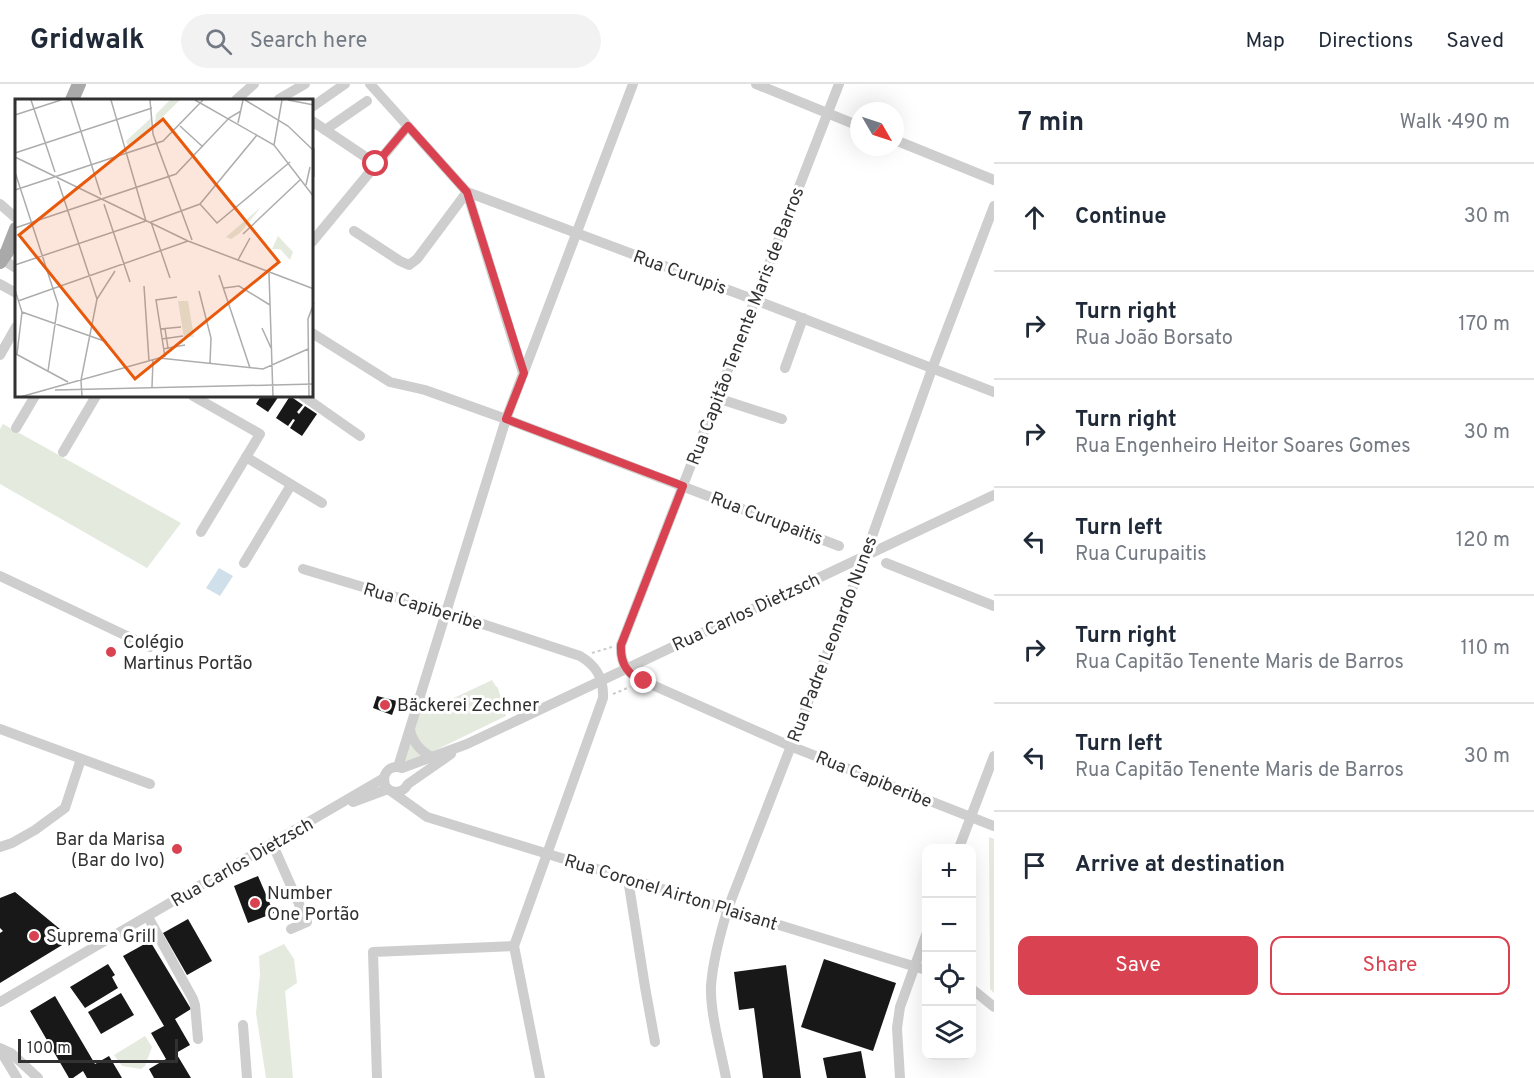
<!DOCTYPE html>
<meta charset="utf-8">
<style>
body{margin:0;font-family:Overpass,sans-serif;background:#f2f2f3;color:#1f2937}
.controls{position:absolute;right:18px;bottom:18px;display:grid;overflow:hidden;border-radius:12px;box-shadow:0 6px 24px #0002}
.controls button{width:54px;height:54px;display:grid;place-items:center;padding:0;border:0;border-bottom:2px solid #e0e1e3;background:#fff;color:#1f2937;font:30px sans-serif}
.compass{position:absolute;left:850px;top:18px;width:54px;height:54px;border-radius:50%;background:#fff;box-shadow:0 6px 24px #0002;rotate:129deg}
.scale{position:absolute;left:18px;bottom:15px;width:160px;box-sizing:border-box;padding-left:6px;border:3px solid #313131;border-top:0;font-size:16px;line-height:21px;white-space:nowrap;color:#313131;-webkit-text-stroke:4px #fff;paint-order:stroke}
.stop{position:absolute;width:18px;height:18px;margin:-14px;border:4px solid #d94351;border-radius:50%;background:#fff}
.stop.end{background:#d94351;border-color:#fff;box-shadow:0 2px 6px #0008}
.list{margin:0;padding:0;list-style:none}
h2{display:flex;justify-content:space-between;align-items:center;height:78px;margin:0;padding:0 24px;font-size:26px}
h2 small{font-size:20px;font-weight:400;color:#747a83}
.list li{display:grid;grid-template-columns:39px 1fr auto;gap:18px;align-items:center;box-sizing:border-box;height:108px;padding:0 24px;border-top:2px solid #e0e1e3}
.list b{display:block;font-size:22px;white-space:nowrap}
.list p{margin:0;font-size:20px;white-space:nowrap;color:#747a83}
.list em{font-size:20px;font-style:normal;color:#747a83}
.actions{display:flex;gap:12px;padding:18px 24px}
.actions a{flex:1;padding:14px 0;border:2px solid #d94351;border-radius:12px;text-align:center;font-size:21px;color:#d94351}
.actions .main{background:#d94351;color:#fff}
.icon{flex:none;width:33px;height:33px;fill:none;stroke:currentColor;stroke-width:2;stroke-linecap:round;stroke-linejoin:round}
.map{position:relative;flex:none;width:994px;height:994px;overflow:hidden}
header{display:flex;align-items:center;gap:36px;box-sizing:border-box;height:84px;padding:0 30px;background:#fff;border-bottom:2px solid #e0e1e3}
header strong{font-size:28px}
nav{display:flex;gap:33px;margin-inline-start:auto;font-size:21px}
.search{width:420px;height:54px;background:#f2f2f3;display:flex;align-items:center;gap:15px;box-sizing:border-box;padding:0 21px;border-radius:33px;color:#747a83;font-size:22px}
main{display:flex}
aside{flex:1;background:#fff}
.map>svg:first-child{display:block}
.green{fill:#e4eade}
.water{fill:#cfe0eb}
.building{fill:#181818}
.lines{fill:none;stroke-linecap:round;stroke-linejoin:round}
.path{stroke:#cbcbcb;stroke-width:2;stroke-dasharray:3 3;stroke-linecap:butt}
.minor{stroke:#cecece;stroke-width:10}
.major{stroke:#a9a9a9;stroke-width:14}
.route{stroke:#d94351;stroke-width:8}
.poi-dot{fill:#d94351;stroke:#fff;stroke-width:2}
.labels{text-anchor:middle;stroke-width:6;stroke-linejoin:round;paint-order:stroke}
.street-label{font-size:18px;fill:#313131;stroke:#fff}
.poi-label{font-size:18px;fill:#313131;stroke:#fff;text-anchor:start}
.inset-road{fill:none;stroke:#adadad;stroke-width:1.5}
.view{fill:#e8590c;fill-opacity:0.15;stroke:#e8590c;stroke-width:3}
.inset-edge{fill:none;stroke:#313131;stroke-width:3}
</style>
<header>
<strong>Gridwalk</strong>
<div class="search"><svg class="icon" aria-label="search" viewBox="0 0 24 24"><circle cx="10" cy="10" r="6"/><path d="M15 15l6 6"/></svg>Search here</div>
<nav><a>Map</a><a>Directions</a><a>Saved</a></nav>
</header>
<main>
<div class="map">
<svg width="994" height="994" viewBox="0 0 994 994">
<rect width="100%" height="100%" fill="#fff"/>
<g class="green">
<path d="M3 340 181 439 147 484 0 400V345Z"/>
<path d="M492 596 495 601 498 604 506 632 403 682 424 613 439 621Z"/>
<path d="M989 753 994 755V909L990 905Z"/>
<path d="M284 860 294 875 297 899 285 907 293 994H266L256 929 260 891 259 872Z"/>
<path d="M145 952 152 963 145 982 141 985 122 982 114 971Z"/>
</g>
<path class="water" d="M219 484 233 492 220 512 206 504Z"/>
<g class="building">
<path d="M261 312H279L268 328 256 320Z"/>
<path d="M290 312 303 321 297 328 299 330 305 322 317 330 302 352 290 344 295 336 293 335 288 342 276 334Z"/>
<path d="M377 612 397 617 392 631 373 624Z"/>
<path d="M258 792 274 829 248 839 234 802Z"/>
<path d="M15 808 72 855 0 899V849L3 847 0 844V814Z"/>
<path d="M188 835 212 877 187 891 163 849Z"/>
<path d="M150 857 191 925 175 935 190 961 176 969 191 994H154L149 985 166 975 151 949 164 942 123 872Z"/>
<path d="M824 875 896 899 873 967 801 943Z"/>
<path d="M108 880 115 891 112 893 118 904 85 924 70 903Z"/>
<path d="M786 881 801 994H763L754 924 739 926 734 888Z"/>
<path d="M121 909 134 931 101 950 88 928Z"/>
<path d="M55 912 95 980 109 972 122 994H87L83 987 73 994H69L30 927Z"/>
<path d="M861 967 866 994H827L823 974Z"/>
</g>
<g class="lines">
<g class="path">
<path d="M592 569 612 563"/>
<path d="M613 610 630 603"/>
</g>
<g class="minor">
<path d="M370 0 467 108 523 289"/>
<path d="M756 0 859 42"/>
<path d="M839 0 621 561C620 576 626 588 639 595L790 662 994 742"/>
<path d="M236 16 254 0"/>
<path d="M281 16 279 15 305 0"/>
<path d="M312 23 345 0"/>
<path d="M312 37 376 80"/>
<path d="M325 46 367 17"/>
<path d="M895 56 994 96"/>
<path d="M0 120 16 134"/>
<path d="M354 147 400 177 409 181 417 175 467 108 755 216 994 308"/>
<path d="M312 158 408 42"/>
<path d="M2 175 16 184"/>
<path d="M0 200 16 209"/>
<path d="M312 249 390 298 425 306 506 335 839 462"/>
<path d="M0 271 16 243"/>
<path d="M785 284 803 234"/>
<path d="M193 312 260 350 201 448"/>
<path d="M303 312 360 352"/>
<path d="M717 314 782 335"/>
<path d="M16 344 35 312"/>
<path d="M63 368 96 312"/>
<path d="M246 373 322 419"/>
<path d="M244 479 291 401"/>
<path d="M886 479 994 522"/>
<path d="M303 485 446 528 580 572C597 582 604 595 603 614L514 862 540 994"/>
<path d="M0 492 150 563"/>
<path d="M0 645 150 700"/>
<path d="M410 646C413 659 420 667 432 673"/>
<path d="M398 683 506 335 633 0"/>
<path d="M384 694 385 702 388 705 427 733 926 886"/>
<path d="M391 707C399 709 404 707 408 700L451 670"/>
<path d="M353 718 388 705"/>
<path d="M272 759 307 838 291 845"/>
<path d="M0 763 12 759 35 746 65 724 81 675"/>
<path d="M959 764 994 672"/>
<path d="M628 795 645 903 655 958"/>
<path d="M148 833 193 915 195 921 198 955"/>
<path d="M972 905 994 923"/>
<path d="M0 918 384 694C386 685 393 681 402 684L467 660 994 411"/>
<path d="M243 941 247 994"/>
<path d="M0 964 11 969 38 994"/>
<path d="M0 966 17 994"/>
<path d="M377 994 373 868 514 862"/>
<path d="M726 994C721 966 710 930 711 902 713 875 720 850 728 824L865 472 932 285 994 122"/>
<path d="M900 994 897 944 900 923 926 851"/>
</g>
<g class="major">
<path d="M72 16 79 0"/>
<path d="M0 178 7 168 16 145"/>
</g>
</g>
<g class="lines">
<path class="route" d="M376 80 408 42 467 108 524 289 506 335 683 402 621 561C620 578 627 591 644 597"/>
</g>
<g class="poi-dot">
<circle cx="111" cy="568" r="6"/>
<circle cx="385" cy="621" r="6"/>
<circle cx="177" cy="765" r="6"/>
<circle cx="255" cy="819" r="6"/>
<circle cx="34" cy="852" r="6"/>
</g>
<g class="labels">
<g class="street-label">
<text transform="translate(680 188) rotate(20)" y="6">Rua Curupis</text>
<text transform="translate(745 242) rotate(-69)" y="6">Rua Capitão Tenente Maris de Barros</text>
<text transform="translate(767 434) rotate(21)" y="6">Rua Curupaitis</text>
<text transform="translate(423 522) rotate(17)" y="6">Rua Capiberibe</text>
<text transform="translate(746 528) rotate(-25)" y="6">Rua Carlos Dietzsch</text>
<text transform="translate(832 555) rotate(-69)" y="6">Rua Padre Leonardo Nunes</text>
<text transform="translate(874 695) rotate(22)" y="6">Rua Capiberibe</text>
<text transform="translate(242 778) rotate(-30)" y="6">Rua Carlos Dietzsch</text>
<text transform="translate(671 808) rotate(17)" y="6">Rua Coronel Airton Plaisant</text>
</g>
<g class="poi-label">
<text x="123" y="564">Colégio<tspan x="123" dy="21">Martinus Portão</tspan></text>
<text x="397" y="627">Bäckerei Zechner</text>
<text x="165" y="761" text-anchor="end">Bar da Marisa<tspan x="165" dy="21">(Bar do Ivo)</tspan></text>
<text x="267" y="815">Number<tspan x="267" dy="21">One Portão</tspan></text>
<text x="46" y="858">Suprema Grill</text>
</g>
</g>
<g transform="translate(15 15)">
<rect width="298" height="298" fill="#fff"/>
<path d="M155 1H165L140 25 141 15ZM136 19 135 31 114 49 111 42ZM246 108 225 134 216 140 211 138ZM263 137 278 153 275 161 265 150H257ZM163 202H173L179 238 169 239Z" fill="#e4eade"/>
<path class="inset-road" d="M16 1 40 73M56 1 86 96M135 1 138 35 177 141M180 1 259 46 299 98M230 1 273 27 298 51M273 1 299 6M0 16 46 1M223 24 228 1M165 27 188 48M259 46 267 1M299 49V78M0 54 137 9M0 58 173 142M0 73 43 205 33 272M43 82 82 200M291 86 295 68M0 91 148 42 188 1M89 105 115 183M185 105 202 124 275 63M0 129 161 75 214 19 226 12M228 135 285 81M173 142 299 190M223 161 235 139M0 166 131 122 96 1M254 174 258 298M204 176 235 269M155 179 136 123 185 105 242 36M129 187 134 262M209 189 224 187 255 206M0 191 7 213 2 255M184 192 196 239 195 264M3 202 173 142M7 213 92 243M247 229 256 249M145 230 166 228M150 230 153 249M147 240 168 237M148 250 170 246M1 255 53 283M150 258 141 201 162 198M137 288 138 261M40 291 299 285M5 298 144 259 248 270 293 250M67 298 66 281 82 200 100 172M294 298 293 220 299 204"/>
<path class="view" d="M148 20 264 163 120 280 4 136Z"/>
<rect width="298" height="298" class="inset-edge"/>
</g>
</svg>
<div class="controls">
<button>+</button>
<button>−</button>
<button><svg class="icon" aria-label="locate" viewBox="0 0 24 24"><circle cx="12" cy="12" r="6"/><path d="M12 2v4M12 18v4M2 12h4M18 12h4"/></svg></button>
<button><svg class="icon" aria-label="layers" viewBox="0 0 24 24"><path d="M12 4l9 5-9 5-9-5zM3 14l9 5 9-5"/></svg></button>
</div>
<svg class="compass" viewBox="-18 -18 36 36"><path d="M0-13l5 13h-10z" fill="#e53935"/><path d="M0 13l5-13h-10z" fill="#747a83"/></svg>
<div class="scale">100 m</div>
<div class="stop" style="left:376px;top:80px"></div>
<div class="stop end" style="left:644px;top:597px"></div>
</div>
<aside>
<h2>7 min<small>Walk · 490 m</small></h2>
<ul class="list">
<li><svg class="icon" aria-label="ahead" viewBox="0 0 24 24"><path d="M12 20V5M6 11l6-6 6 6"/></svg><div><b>Continue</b></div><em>30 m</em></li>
<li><svg class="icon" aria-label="right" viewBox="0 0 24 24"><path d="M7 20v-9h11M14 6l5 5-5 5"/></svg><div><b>Turn right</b><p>Rua João Borsato</p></div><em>170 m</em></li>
<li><svg class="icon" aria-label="right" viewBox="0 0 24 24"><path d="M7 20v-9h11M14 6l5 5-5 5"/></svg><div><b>Turn right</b><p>Rua Engenheiro Heitor Soares Gomes</p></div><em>30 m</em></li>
<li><svg class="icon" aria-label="left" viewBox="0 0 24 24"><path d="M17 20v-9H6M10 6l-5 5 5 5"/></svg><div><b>Turn left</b><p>Rua Curupaitis</p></div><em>120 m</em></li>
<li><svg class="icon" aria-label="right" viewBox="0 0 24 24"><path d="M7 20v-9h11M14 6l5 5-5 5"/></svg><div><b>Turn right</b><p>Rua Capitão Tenente Maris de Barros</p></div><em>110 m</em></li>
<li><svg class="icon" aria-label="left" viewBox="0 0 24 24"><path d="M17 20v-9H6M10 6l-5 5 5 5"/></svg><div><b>Turn left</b><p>Rua Capitão Tenente Maris de Barros</p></div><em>30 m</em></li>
<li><svg class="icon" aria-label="arrive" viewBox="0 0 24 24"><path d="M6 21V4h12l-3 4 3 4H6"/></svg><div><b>Arrive at destination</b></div></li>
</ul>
<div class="actions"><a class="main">Save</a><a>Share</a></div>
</aside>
</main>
